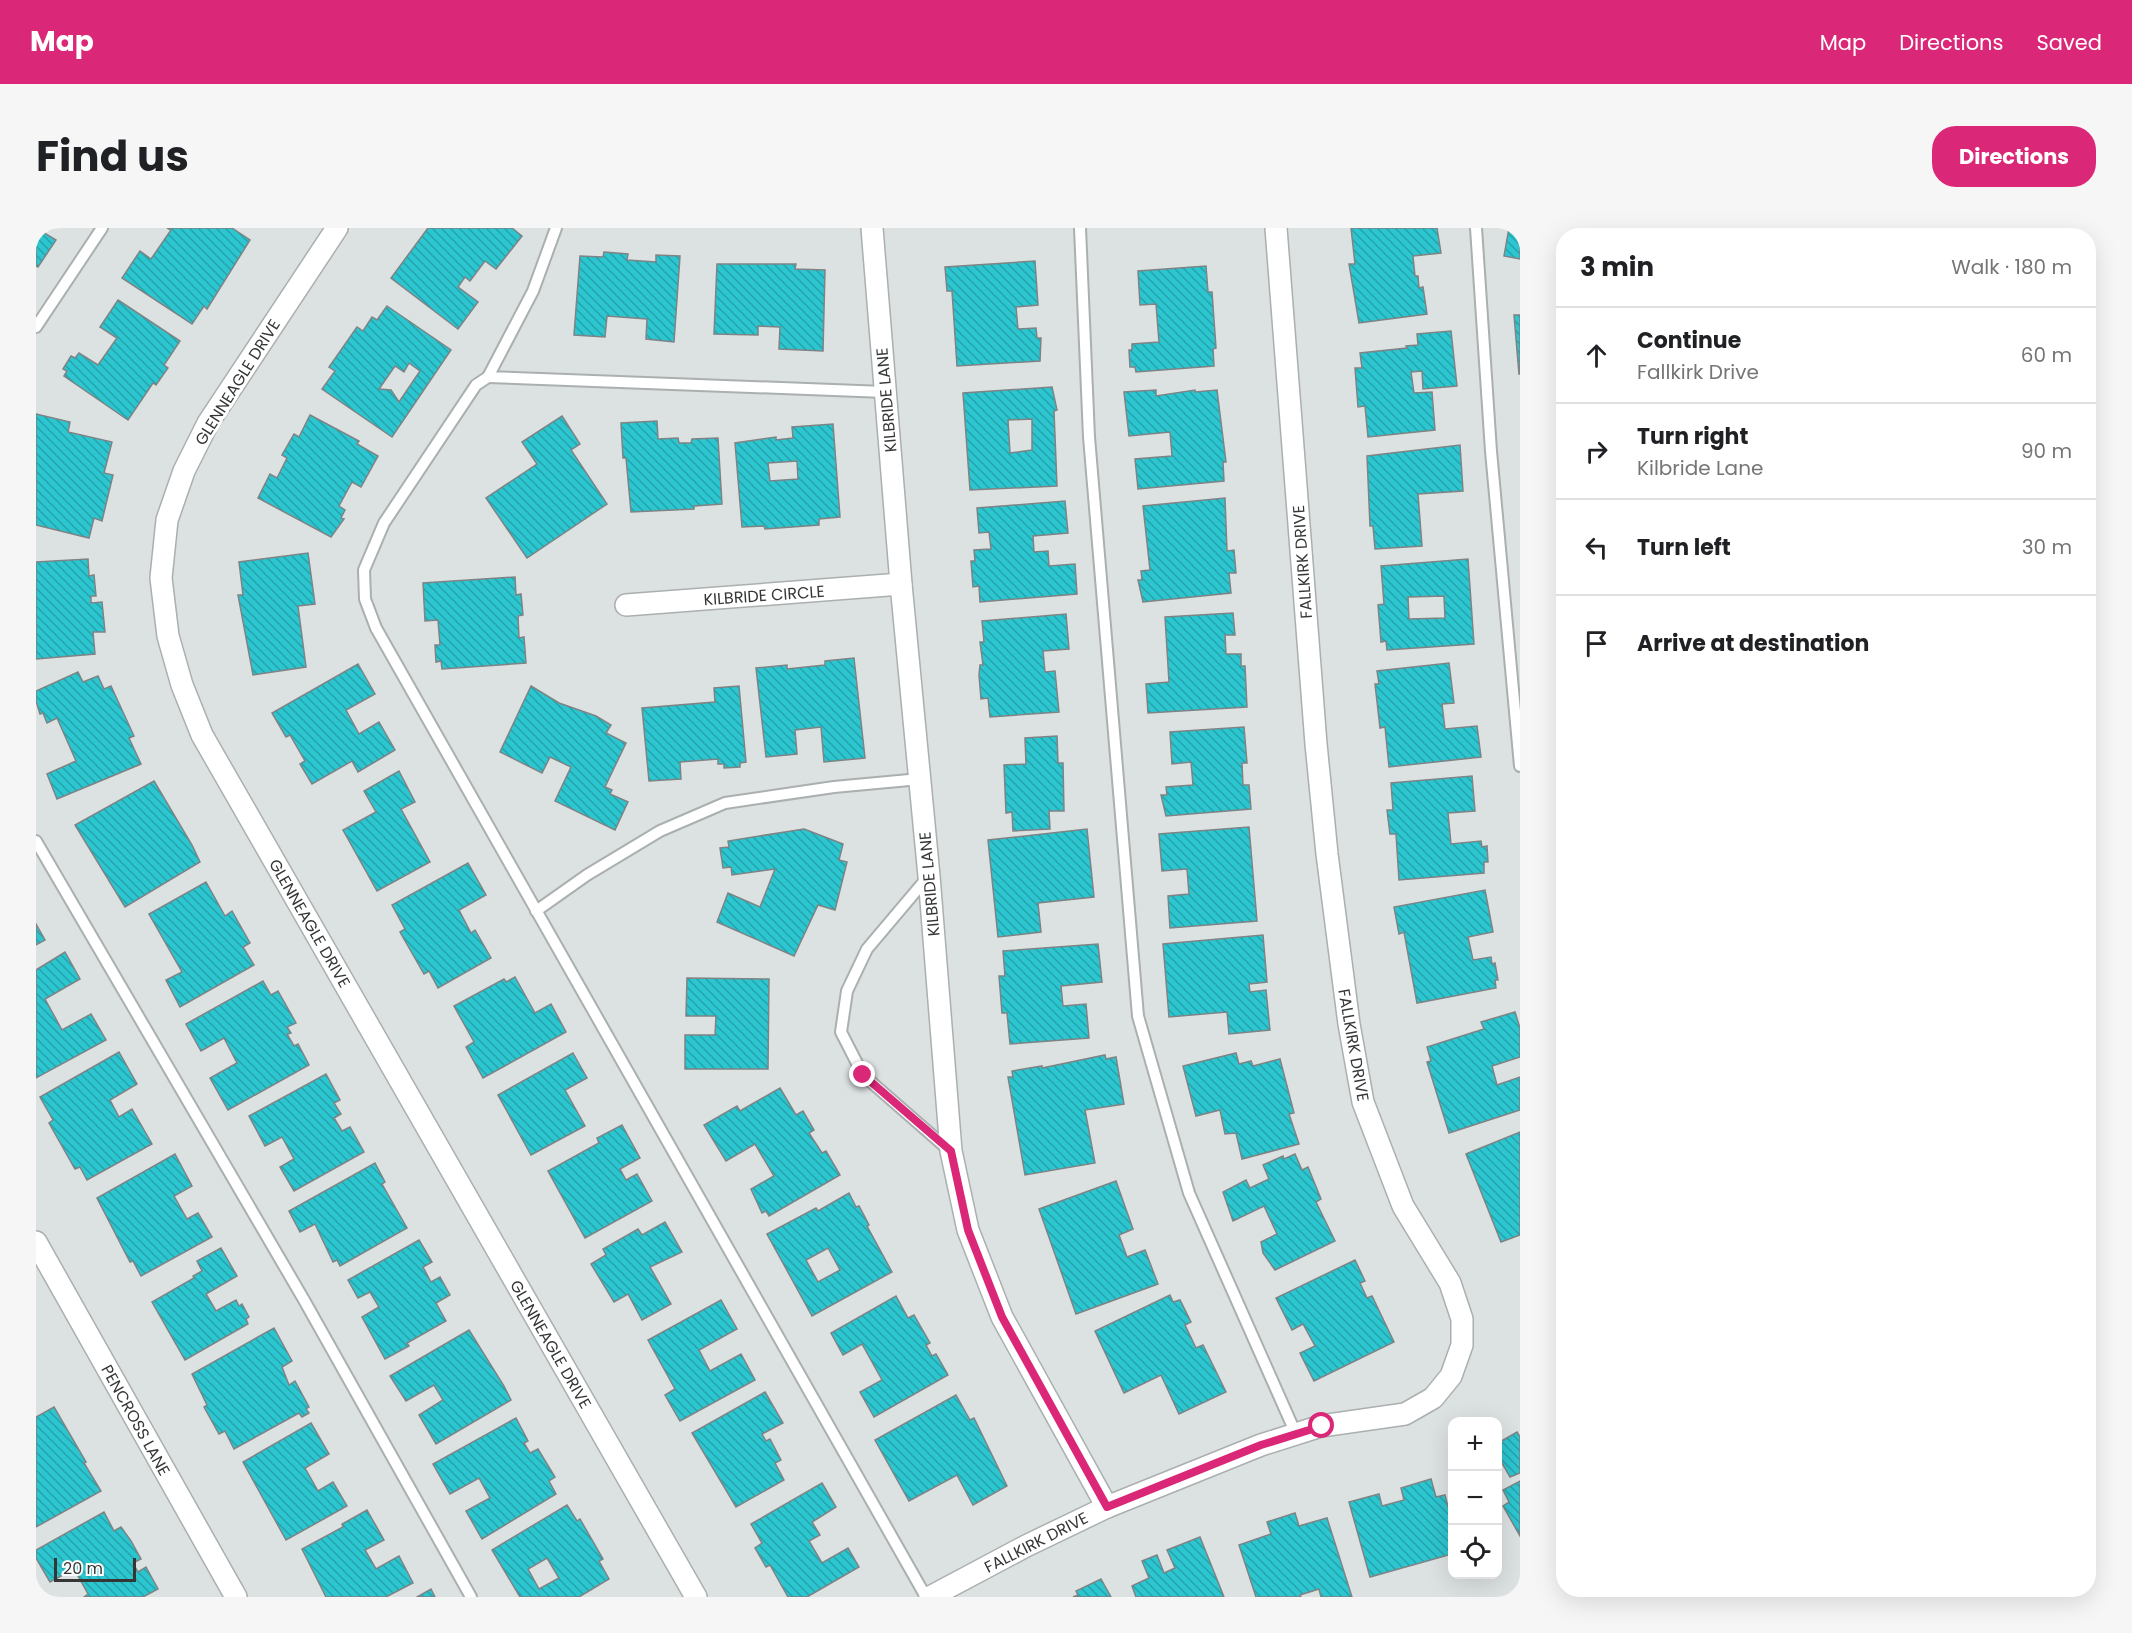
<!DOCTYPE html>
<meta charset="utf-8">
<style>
body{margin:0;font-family:Poppins,sans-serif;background:#f6f6f6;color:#202124}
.controls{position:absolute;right:18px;bottom:18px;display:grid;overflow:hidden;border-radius:12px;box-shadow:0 6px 24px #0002}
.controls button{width:54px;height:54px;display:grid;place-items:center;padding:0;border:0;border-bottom:2px solid #e0e0e0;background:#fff;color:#202124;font:30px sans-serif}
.scale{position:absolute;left:18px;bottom:15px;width:82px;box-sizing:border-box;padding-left:6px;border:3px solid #353737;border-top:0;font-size:16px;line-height:21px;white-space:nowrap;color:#353737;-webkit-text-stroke:4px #fff;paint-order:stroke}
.stop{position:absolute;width:18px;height:18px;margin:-14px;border:4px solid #db2777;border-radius:50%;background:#fff}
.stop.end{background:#db2777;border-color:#fff;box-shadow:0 2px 6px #0008}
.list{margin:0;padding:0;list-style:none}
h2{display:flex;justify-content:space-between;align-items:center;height:78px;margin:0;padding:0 24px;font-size:26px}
h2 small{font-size:20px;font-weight:400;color:#757577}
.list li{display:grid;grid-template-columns:39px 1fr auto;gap:18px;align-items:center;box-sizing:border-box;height:96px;padding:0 24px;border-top:2px solid #e0e0e0}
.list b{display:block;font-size:22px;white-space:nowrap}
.list p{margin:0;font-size:20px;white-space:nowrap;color:#757577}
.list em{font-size:20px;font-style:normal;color:#757577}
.icon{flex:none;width:33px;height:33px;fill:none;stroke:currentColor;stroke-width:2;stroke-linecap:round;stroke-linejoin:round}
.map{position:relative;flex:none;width:1484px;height:1369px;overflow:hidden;border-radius:24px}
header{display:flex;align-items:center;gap:36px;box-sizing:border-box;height:84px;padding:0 30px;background:#db2777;color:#fff}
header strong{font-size:28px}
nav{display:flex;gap:33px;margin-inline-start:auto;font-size:21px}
.intro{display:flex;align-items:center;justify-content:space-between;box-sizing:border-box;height:144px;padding:0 36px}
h1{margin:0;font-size:42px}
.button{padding:15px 27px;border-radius:24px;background:#db2777;color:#fff;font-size:21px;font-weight:700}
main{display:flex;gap:36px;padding:0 36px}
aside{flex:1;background:#fff;border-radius:24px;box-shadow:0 6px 24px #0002}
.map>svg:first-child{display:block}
.building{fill:url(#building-back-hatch);stroke:#7e8384;stroke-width:1.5;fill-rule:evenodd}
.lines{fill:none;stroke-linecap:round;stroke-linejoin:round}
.lane-casing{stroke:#aaafaf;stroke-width:14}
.street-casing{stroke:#aaafaf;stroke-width:24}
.lane{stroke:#fff;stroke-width:10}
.street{stroke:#fff;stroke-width:21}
.route{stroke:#db2777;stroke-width:8}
.labels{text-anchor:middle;stroke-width:6;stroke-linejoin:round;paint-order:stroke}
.street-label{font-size:16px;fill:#353737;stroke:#fff}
</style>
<header>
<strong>Map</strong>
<nav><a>Map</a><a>Directions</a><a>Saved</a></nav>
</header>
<div class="intro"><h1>Find us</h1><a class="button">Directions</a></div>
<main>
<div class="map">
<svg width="1484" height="1369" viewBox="0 0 1484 1369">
<defs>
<pattern id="building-back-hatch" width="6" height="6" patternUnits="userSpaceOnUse" patternTransform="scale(1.5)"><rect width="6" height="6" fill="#2cc6d1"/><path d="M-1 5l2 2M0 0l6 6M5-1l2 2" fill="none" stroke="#26a2aa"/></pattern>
</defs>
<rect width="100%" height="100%" fill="#dce1e1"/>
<g class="building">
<path d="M0 0 20 12 2 39 0 38Z"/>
<path d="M131 0H196L214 12 171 81 168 78 156 96 86 50 104 23 115 31 135 2Z"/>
<path d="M392 0H476L486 8 460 41 449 33 434 53 429 49 422 59 442 74 422 101 355 50Z"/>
<path d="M1315 0H1401L1405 25 1377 28 1379 48H1382L1383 60 1387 59 1391 86 1323 95 1313 36H1319Z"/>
<path d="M1473 0H1484V31L1468 28Z"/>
<path d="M568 24 592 26 591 32 620 34V27L644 28 638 114 610 111 611 91 571 88 569 109 538 107 544 28 567 29Z"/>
<path d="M999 33 1002 77 980 79 982 101 1000 100 1001 110H1005L1004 133 921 138 916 63H911L909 39Z"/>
<path d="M681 36H760L759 41 789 42 787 123 743 121 744 99 722 98V107L678 106Z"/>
<path d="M1170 38 1172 64H1176L1180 120 1177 121 1178 138 1100 144 1099 139H1094L1093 122H1096V116L1123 114 1120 76 1104 77 1102 43Z"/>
<path d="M82 72 144 113 128 137 132 140 120 157 117 155 92 192 28 148 31 143 27 141 35 128 39 130 43 125 62 137 81 110 64 99Z"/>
<path d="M351 78 415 122 356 209 286 161 299 143 293 139 321 99 327 103 336 89 341 92ZM373 135 384 143 363 174 355 162 343 161 359 138 368 144Z"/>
<path d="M1478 87H1484V146H1483Z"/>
<path d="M1415 103 1421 158 1387 161 1386 143 1375 144 1378 165 1396 164 1399 202 1332 209 1329 178 1322 179 1319 140H1326L1324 125 1371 120 1370 118 1382 117 1381 106Z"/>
<path d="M1016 159 1021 182 1018 183 1021 258 934 262 927 165ZM996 191V222L974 225 972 192Z"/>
<path d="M1120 162V168L1159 162V164L1181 162 1190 234H1187L1188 253 1102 261 1099 231 1136 228 1134 204 1093 208 1088 164Z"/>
<path d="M0 186 34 194 32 204 76 214 68 245 77 247 66 293 58 290 53 310 0 297Z"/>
<path d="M274 187 323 213 321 216 342 228 325 259 316 254 303 278 309 282 305 290 308 291 295 309 222 270 234 246 241 250 251 230 246 227 258 206 263 209Z"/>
<path d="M526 188 544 216 535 222 571 276 491 330 450 270 501 236 486 214Z"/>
<path d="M621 193 622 211 642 210 643 215H655L656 211 682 210 686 276 658 278V281L595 284 590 230H587L585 195Z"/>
<path d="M797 196 804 289 783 291V297L729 301 728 298 706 299 699 215 740 209V212L757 210 756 199ZM761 233 762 251 734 253 732 235Z"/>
<path d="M1424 217 1427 263 1382 266 1386 318 1339 321 1337 298H1334L1331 228Z"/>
<path d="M1189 270 1191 323 1198 322 1200 345H1193L1195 365 1107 374 1102 352H1106L1105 343 1114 342 1107 278Z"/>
<path d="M1029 273 1032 305 997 308 998 324 1012 323 1013 338 1039 336 1041 366 944 374 943 358 937 359 935 333H939L938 322 955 321 953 304 943 305 941 280Z"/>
<path d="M272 325 279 376 262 378 270 439 217 447 202 367H207L203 334Z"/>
<path d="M52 331 53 348 58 347 60 368H55V375L66 374 69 404H57L59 426 0 431V334Z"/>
<path d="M1432 331 1438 416 1351 422 1350 413 1345 414 1342 377 1348 376 1345 338ZM1408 368 1409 390 1373 391 1372 369Z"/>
<path d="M479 349 480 367 485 366 487 387 482 388 483 410 488 409 490 435 406 441 405 433 400 434 399 417H404L402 392 389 393 387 355Z"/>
<path d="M1197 385 1199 407H1189L1190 426H1205V438H1209L1211 479 1112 485 1110 456 1133 454 1129 389Z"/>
<path d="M1030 386 1033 421 1007 423 1009 444 1019 443 1023 484 954 489 952 470 945 471 943 447 944 437H947L944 414H948L946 393Z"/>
<path d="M818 430 829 530 788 534 785 499 759 502 761 526 730 529 720 440 751 437V441L789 437V433Z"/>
<path d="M1413 435 1418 475 1406 476 1409 501 1441 498 1445 529 1353 539 1349 499 1344 500 1339 456H1343L1341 443Z"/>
<path d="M322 436 339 466 310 482 323 506 343 494 359 522 322 544 316 533 276 556 264 536 269 533 254 507 250 509 236 485Z"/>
<path d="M42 444 47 454 62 448 68 461 75 458 98 508 93 510 105 536 21 571 11 546 40 533 21 490 11 495 7 485 4 486 0 473V463Z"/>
<path d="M495 458 523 475 560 488 575 497 570 505 590 515 569 559 576 562 574 566 592 574 579 602 519 573 535 539 514 529 506 545 464 524Z"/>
<path d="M703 458 710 534 704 535V539L688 540V536H682V531L644 534 645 551 613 553 606 480 679 474 678 460Z"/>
<path d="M1208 499 1211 535H1206L1207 557H1213L1215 581 1130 588 1125 567H1131L1130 559 1157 557 1155 534 1136 536 1134 504Z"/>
<path d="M1021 508 1022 535H1027L1028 583H1013L1014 601 977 603 976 584 970 585 968 537 990 536 989 510Z"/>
<path d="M363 543 379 574 365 581 394 634 341 663 307 602 340 584 328 563Z"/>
<path d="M1436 548 1439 583 1412 585 1415 616 1445 613 1446 619 1451 618 1452 634H1448V645L1363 652 1360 606H1354L1351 582H1357L1355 555Z"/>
<path d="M118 553 156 617 164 634 89 679 39 597Z"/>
<path d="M1213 599 1221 693 1134 700 1132 668 1153 666 1151 641 1126 643 1123 606Z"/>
<path d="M768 601 807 616 803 632 811 634 799 682 782 677 758 728 681 694 692 665 724 679 739 641 696 647 695 639 687 640 684 620 693 619 692 613Z"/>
<path d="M1051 601 1058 669 1002 675 1005 704 962 709 952 612Z"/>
<path d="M432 635 450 667 423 682 435 705 439 702 455 730 402 760 393 743 388 746 364 704 369 701 356 677Z"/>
<path d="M170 654 189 688 196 683 214 715 207 719 218 737 144 779 130 752 146 744 113 686Z"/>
<path d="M1449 662 1457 704 1432 709 1437 732 1455 729 1456 736 1459 735 1462 752H1459L1460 760 1381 775 1368 704 1363 706 1358 679Z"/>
<path d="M0 696 9 712 0 717Z"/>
<path d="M1227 707 1231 754 1213 756 1214 764 1230 762 1234 802 1193 806 1191 784 1133 789 1127 716Z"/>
<path d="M1062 716 1066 754 1025 758 1027 778 1050 776 1053 810 974 816 971 785H966L963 748H969L967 723Z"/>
<path d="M29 724 44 751 9 771 26 802 55 786 70 812 0 850V742Z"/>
<path d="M479 749 499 785 515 776 530 804 447 850 430 819 438 814 418 778 468 751 470 754Z"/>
<path d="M651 750 733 751 732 841H649V807H679L680 788H650Z"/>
<path d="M227 753 235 767 242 763 260 795 251 799 255 805 251 806 258 818 262 816 273 837 192 882 174 850 201 835 188 810 165 823 150 796Z"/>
<path d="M1479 784 1484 800V829L1456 838 1461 857 1484 849V882L1413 905 1391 834 1395 833 1391 819 1448 801 1445 794Z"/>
<path d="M83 824 101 856 74 872 83 889 96 881 116 916 51 952 44 939 39 941 13 895 17 892 4 869Z"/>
<path d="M537 825 551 850 529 862 549 898 495 927 462 867Z"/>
<path d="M1200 825 1203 836 1215 833 1217 838 1244 831 1258 885 1253 886 1263 916 1206 931 1200 905 1189 906 1184 882 1160 888 1147 838Z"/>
<path d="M1069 827 1070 831 1080 829 1088 876 1049 882 1059 935 989 947 972 849H977L976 843 1006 838V840Z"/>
<path d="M290 846 304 872 298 875 305 886 298 890 306 903 314 899 328 924 258 963 244 939 258 931 246 909 229 918 213 888Z"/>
<path d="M744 860 760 887 767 883 778 902 773 905 786 925 790 923 804 947 733 988 730 983 726 985 715 961 738 948 719 916 690 933 668 897 701 878 704 883Z"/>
<path d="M586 897 604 930 584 941 590 952 601 946 616 973 549 1010 512 943 563 915 561 910Z"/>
<path d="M1484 904V1007L1465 1014 1430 926Z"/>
<path d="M139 926 156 958 138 968 151 991 162 985 176 1009 105 1048 97 1033 94 1034 61 970Z"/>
<path d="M1259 926 1266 942 1272 939 1285 971 1280 974 1299 1013 1239 1042 1227 1025 1225 1014 1241 1006 1228 978 1197 993 1187 964 1210 952 1214 960 1233 951 1227 937 1247 928 1248 931Z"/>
<path d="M339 935 349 954 346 956 371 1000 304 1038 301 1032 297 1034 279 996 264 1004 253 983Z"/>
<path d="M1080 953 1097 1001 1083 1007 1091 1029 1109 1022 1122 1056 1040 1086 1003 981Z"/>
<path d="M813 965 820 979 823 978 833 997 831 998 856 1044 776 1088 731 1006 780 980 782 983ZM792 1020 804 1042 782 1054 770 1032Z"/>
<path d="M629 994 646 1024 614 1039 635 1076 606 1092 592 1066 578 1074 555 1036 570 1027 567 1021 602 1001 606 1007Z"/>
<path d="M383 1012 396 1034 387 1039 395 1054 404 1049 414 1067 400 1075 410 1093 371 1115 373 1118 349 1131 326 1089 343 1079 334 1064 322 1070 312 1052Z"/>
<path d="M185 1020 201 1048 170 1066 180 1083 200 1072 203 1078 206 1076 213 1089 210 1091 212 1096 149 1132 116 1074 158 1050 157 1048 166 1043 161 1033Z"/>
<path d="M1319 1032 1329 1053 1324 1055 1331 1070 1336 1068 1358 1114 1278 1153 1264 1125 1279 1118 1267 1096 1256 1102 1240 1070Z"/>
<path d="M1134 1067 1137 1074 1144 1072 1155 1094 1149 1097 1160 1120 1167 1117 1190 1164 1143 1186 1125 1147 1088 1165 1059 1103Z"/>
<path d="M860 1068 872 1090 878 1087 894 1115 890 1117 896 1128 900 1126 912 1147 838 1189 824 1164 846 1152 826 1116 807 1127 795 1105Z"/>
<path d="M685 1072 701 1101 663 1122 674 1143 705 1126 719 1152 644 1193 629 1167 639 1161 612 1112Z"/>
<path d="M238 1100 256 1133 246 1139 253 1157 259 1153 273 1179 270 1181 273 1185 266 1189 263 1185 198 1221 189 1203 183 1206 168 1179 171 1177 156 1146Z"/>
<path d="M433 1102 468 1158 475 1172 400 1216 383 1187 407 1172 398 1157 370 1173 354 1148Z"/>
<path d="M729 1164 747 1195 726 1206 730 1213 734 1211 745 1232 739 1235 748 1252 700 1279 656 1205Z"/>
<path d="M920 1167 934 1192 938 1190 971 1258 937 1277 921 1247 873 1273 839 1212Z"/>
<path d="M18 1179 50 1234 48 1235 65 1263 0 1299V1189Z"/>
<path d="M480 1190 492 1213 488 1215 494 1225 502 1221 519 1249 513 1253 520 1266 446 1311 430 1283 454 1270 443 1250 414 1266 397 1236Z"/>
<path d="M275 1195 293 1226 269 1240 282 1263 297 1254 311 1278 250 1312 207 1234Z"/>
<path d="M1481 1204 1484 1209V1245L1474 1249 1462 1228V1215Z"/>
<path d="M1395 1251 1400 1269 1409 1267 1416 1294V1298L1413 1299 1416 1312V1326L1334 1349 1313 1274 1343 1266 1346 1278 1368 1272 1365 1260Z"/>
<path d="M1484 1253V1308L1467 1278 1473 1274 1467 1262Z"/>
<path d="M786 1255 800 1279 776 1294 784 1307 773 1313 786 1335 812 1320 823 1339 771 1369H752L734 1337 730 1339 719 1320 726 1315 715 1296Z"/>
<path d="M531 1277 541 1293 544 1291 567 1331 563 1333 573 1351 543 1369H484L456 1322ZM511 1330 523 1350 503 1361 492 1341Z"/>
<path d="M331 1282 348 1312 329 1322 340 1341 363 1328 377 1355 350 1369H290L266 1321 307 1299 306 1296Z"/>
<path d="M68 1284 78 1303 85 1299 95 1313 105 1331 97 1335 102 1344 110 1339 122 1361 107 1369H48L52 1366 38 1341 14 1354 0 1330V1322Z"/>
<path d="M1259 1285 1263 1298 1291 1290 1316 1369H1285L1283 1361 1264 1367 1265 1369H1220L1203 1317 1235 1306 1231 1294Z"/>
<path d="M1164 1309 1188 1369H1100L1096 1358 1113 1350 1106 1333 1121 1327 1128 1345 1139 1340 1131 1322Z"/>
<path d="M1065 1351 1075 1369H1037L1042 1367 1040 1363Z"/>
<path d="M395 1361 399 1369H381Z"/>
</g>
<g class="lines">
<defs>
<g id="lane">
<path d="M520 0 497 63 452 149 849 164"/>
<path d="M1044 0 1053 209 1102 788 1153 965 1260 1206"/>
<path d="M1440 0 1455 223 1484 538"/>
<path d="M0 99 66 0"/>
<path d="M452 149 440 157 348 295 328 342 329 371 340 400 890 1369"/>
<path d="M0 613 268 1072 435 1369"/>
<path d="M891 650 831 721 811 763 805 804 827 847 914 923"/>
<path d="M500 683 551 647 624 603 689 575 798 559 884 551"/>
</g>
<g id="street">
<path d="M301 0 172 195 148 243 131 292 125 350 132 408 146 457 166 507 660 1369"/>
<path d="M836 0 865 356 893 648 915 923 932 1002 966 1089 1071 1279"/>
<path d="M590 377 865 356"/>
<path d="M0 1014 200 1369"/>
<path d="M894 1369 990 1318 1071 1279 1225 1217 1285 1198 1369 1186 1397 1170 1415 1148 1426 1117V1091L1414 1055 1367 978 1327 874 1313 796 1291 626 1280 516 1240 0"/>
</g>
</defs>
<use href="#lane" class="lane-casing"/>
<use href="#street" class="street-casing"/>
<use href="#lane" class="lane"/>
<use href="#street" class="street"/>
</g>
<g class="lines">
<path class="route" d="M827 847 915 923 932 1002 966 1089 1071 1279 1225 1217 1286 1198"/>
</g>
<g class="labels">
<g class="street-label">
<text transform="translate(201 154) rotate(-58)" y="6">GLENNEAGLE DRIVE</text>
<text transform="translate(850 172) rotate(-95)" y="6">KILBRIDE LANE</text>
<text transform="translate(1266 334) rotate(-94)" y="6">FALLKIRK DRIVE</text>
<text transform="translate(728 367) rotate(-4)" y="6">KILBRIDE CIRCLE</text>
<text transform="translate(893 656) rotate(-95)" y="6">KILBRIDE LANE</text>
<text transform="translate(274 695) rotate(60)" y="6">GLENNEAGLE DRIVE</text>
<text transform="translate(1318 817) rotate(80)" y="6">FALLKIRK DRIVE</text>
<text transform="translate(515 1116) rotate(60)" y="6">GLENNEAGLE DRIVE</text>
<text transform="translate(100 1192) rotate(61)" y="6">PENCROSS LANE</text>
<text transform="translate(1000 1314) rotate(-27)" y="6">FALLKIRK DRIVE</text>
</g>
</g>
</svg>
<div class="controls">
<button>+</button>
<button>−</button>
<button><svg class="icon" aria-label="locate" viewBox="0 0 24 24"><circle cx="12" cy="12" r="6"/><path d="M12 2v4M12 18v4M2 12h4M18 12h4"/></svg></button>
</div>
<div class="scale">20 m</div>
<div class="stop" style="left:1286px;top:1198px"></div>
<div class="stop end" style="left:827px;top:847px"></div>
</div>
<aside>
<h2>3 min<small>Walk · 180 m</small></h2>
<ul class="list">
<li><svg class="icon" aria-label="ahead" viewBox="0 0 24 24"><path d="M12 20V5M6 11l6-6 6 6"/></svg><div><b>Continue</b><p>Fallkirk Drive</p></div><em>60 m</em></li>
<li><svg class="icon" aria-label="right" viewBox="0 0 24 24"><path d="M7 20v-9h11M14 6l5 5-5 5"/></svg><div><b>Turn right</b><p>Kilbride Lane</p></div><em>90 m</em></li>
<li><svg class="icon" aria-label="left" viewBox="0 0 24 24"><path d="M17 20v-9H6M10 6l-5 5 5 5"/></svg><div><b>Turn left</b></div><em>30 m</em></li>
<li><svg class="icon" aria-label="arrive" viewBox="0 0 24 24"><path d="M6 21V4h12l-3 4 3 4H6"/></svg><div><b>Arrive at destination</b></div></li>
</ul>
</aside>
</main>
